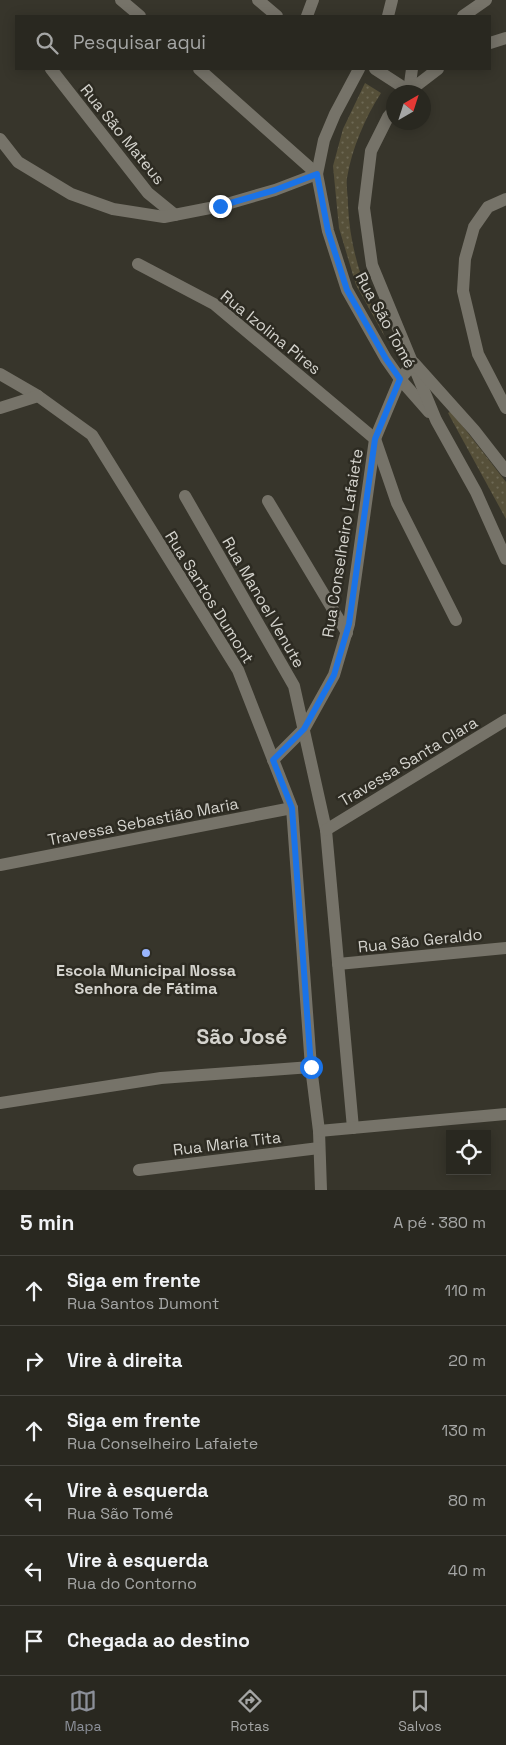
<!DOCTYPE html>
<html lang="pt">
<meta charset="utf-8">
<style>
body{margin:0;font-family:"Space Grotesk",sans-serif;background:#313029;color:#f1f3f6}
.controls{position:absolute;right:15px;bottom:15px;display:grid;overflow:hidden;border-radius:0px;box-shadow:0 2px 12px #0003}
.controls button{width:45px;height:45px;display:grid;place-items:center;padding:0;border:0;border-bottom:1px solid #45443e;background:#292820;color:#f1f3f6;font:25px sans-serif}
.compass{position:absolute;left:386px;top:85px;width:45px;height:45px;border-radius:50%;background:#292820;box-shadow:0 2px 12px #0003;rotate:39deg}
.stop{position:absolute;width:15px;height:15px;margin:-11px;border:4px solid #1a73e8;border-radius:50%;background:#fff}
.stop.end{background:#1a73e8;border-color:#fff;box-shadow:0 1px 5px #0008}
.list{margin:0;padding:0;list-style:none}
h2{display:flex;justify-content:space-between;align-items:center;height:65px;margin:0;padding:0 20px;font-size:21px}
h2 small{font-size:16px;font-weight:400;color:#a5a6a5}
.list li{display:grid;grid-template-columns:32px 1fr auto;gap:15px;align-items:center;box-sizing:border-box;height:70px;padding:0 20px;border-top:1px solid #45443e}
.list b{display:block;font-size:19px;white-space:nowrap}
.list p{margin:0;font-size:16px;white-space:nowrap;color:#a5a6a5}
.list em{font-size:16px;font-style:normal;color:#a5a6a5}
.icon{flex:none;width:28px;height:28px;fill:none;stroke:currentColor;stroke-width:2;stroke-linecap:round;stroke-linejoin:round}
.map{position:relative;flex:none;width:506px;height:1190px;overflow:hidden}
.search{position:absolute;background:#292820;box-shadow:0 2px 12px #0003;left:15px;right:15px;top:15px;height:55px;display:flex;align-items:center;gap:12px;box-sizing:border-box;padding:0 18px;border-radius:0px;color:#a5a6a5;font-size:19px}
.sheet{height:485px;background:#292820}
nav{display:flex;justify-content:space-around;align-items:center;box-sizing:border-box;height:70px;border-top:1px solid #45443e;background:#292820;font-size:14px;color:#a5a6a5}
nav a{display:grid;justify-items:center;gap:2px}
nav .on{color:#8c9099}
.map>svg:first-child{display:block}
.garden{fill:url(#garden-dots)}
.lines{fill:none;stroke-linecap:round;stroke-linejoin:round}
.minor{stroke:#767369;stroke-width:12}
.route{stroke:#1a73e8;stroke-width:6}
.poi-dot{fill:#99b5fd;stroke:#2d2b22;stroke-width:2}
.labels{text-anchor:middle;stroke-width:5;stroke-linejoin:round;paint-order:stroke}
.street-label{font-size:16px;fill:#d4d3cd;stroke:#2d2b22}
.poi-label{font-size:16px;font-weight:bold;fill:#d4d3cd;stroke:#2d2b22}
.district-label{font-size:21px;font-weight:bold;fill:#d4d3cd;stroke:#2d2b22}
</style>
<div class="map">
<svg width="506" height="1190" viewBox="0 0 506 1190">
<defs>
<pattern id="garden-dots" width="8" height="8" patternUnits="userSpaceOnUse" patternTransform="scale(1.25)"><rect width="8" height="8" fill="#565039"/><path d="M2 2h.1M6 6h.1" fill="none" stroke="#6d6854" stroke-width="1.8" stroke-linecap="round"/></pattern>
</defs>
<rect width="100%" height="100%" fill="#37352b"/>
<g class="garden">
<path d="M365 83 381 93C365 118 352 148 347 178 346 186 348 196 348 205 350 254 366 292 385 337L356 285 339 228 333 166 343 129Z"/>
<path d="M451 411 506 482V519L448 413Z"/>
</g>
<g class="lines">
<g class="minor">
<path d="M121 0 140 16"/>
<path d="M258 0 277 16"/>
<path d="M307 16 313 0"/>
<path d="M388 16 392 0"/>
<path d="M463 16 486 0"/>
<path d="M490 43 506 38"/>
<path d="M51 69 148 193 175 215"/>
<path d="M199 69 317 174 328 231 347 290 386 359 400 379 429 412"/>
<path d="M375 69 409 91"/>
<path d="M409 91 412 69"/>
<path d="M408 92 438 69"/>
<path d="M394 110 388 117 371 151 364 208 372 265 436 420 476 492 506 559"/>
<path d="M0 139 18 162 71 194 113 209 164 217 220 206 275 190 317 174 324 140 335 114 359 69"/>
<path d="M506 199 488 207 474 227 465 259 463 291 478 354 506 408"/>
<path d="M138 264 214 304 375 439 397 503 456 620"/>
<path d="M0 374 38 396 92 435 238 670 292 808 311 1067 319 1131 321 1190"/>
<path d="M0 408 38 396"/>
<path d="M185 496 294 686 326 830 353 1128"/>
<path d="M268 501 347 633"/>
<path d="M273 760 304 729 334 675 349 624 375 439 400 379 414 363 474 430 506 471"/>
<path d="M326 830 506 720"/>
<path d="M0 865 292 808"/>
<path d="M338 964 506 948"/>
<path d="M0 1103 161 1078 311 1067"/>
<path d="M319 1131 506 1114"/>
<path d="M139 1170 319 1148"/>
</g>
</g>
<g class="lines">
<path class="route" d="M220 206 275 190 317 174 328 231 347 290 386 359 400 379 375 439 349 624 334 675 304 729 273 760 292 808 311 1067"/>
</g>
<circle class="poi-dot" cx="146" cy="953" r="5"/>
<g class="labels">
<g class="street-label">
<text transform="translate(123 134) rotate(51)" y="6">Rua São Mateus</text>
<text transform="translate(386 320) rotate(61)" y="6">Rua São Tomé</text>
<text transform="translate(271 332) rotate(39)" y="6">Rua Izolina Pires</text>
<text transform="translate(342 543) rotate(-81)" y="6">Rua Conselheiro Lafaiete</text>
<text transform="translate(210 597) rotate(58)" y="6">Rua Santos Dumont</text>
<text transform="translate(264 602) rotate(60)" y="6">Rua Manoel Venute</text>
<text transform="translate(408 761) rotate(-31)" y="6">Travessa Santa Clara</text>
<text transform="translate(143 821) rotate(-11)" y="6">Travessa Sebastião Maria</text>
<text transform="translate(420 940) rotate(-6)" y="6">Rua São Geraldo</text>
<text transform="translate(227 1143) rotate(-7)" y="6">Rua Maria Tita</text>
</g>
<g class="poi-label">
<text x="146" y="976">Escola Municipal Nossa<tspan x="146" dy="18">Senhora de Fátima</tspan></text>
</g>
<g class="district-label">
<text x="242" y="1044">São José</text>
</g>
</g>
</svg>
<div class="controls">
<button><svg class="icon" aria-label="locate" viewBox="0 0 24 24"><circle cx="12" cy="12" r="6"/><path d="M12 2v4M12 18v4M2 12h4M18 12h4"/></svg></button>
</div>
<svg class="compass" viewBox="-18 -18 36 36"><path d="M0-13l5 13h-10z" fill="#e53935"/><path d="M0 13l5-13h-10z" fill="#a5a6a5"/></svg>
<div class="stop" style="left:311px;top:1067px"></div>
<div class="stop end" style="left:220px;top:206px"></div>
<div class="search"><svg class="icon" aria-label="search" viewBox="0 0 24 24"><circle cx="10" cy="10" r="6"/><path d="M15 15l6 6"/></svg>Pesquisar aqui</div>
</div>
<section class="sheet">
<h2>5 min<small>A pé · 380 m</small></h2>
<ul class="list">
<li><svg class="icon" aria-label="ahead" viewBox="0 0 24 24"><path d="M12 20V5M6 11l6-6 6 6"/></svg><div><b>Siga em frente</b><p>Rua Santos Dumont</p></div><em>110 m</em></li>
<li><svg class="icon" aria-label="right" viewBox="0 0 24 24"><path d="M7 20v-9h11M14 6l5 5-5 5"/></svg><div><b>Vire à direita</b></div><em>20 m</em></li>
<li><svg class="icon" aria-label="ahead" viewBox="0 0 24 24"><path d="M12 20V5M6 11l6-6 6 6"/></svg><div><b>Siga em frente</b><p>Rua Conselheiro Lafaiete</p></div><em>130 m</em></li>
<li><svg class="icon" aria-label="left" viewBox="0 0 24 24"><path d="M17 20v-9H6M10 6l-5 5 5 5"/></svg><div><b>Vire à esquerda</b><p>Rua São Tomé</p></div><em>80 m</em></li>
<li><svg class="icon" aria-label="left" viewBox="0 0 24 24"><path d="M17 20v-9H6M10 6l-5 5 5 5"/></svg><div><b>Vire à esquerda</b><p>Rua do Contorno</p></div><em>40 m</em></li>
<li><svg class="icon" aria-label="arrive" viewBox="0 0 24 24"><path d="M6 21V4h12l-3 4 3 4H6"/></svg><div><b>Chegada ao destino</b></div></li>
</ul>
</section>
<nav>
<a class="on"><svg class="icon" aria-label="map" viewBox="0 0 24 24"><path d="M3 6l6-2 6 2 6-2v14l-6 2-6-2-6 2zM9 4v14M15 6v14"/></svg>Mapa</a>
<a><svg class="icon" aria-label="directions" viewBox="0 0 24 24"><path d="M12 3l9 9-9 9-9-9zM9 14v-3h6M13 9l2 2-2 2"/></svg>Rotas</a>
<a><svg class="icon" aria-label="saved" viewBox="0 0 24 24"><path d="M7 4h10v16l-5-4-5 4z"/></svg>Salvos</a>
</nav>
